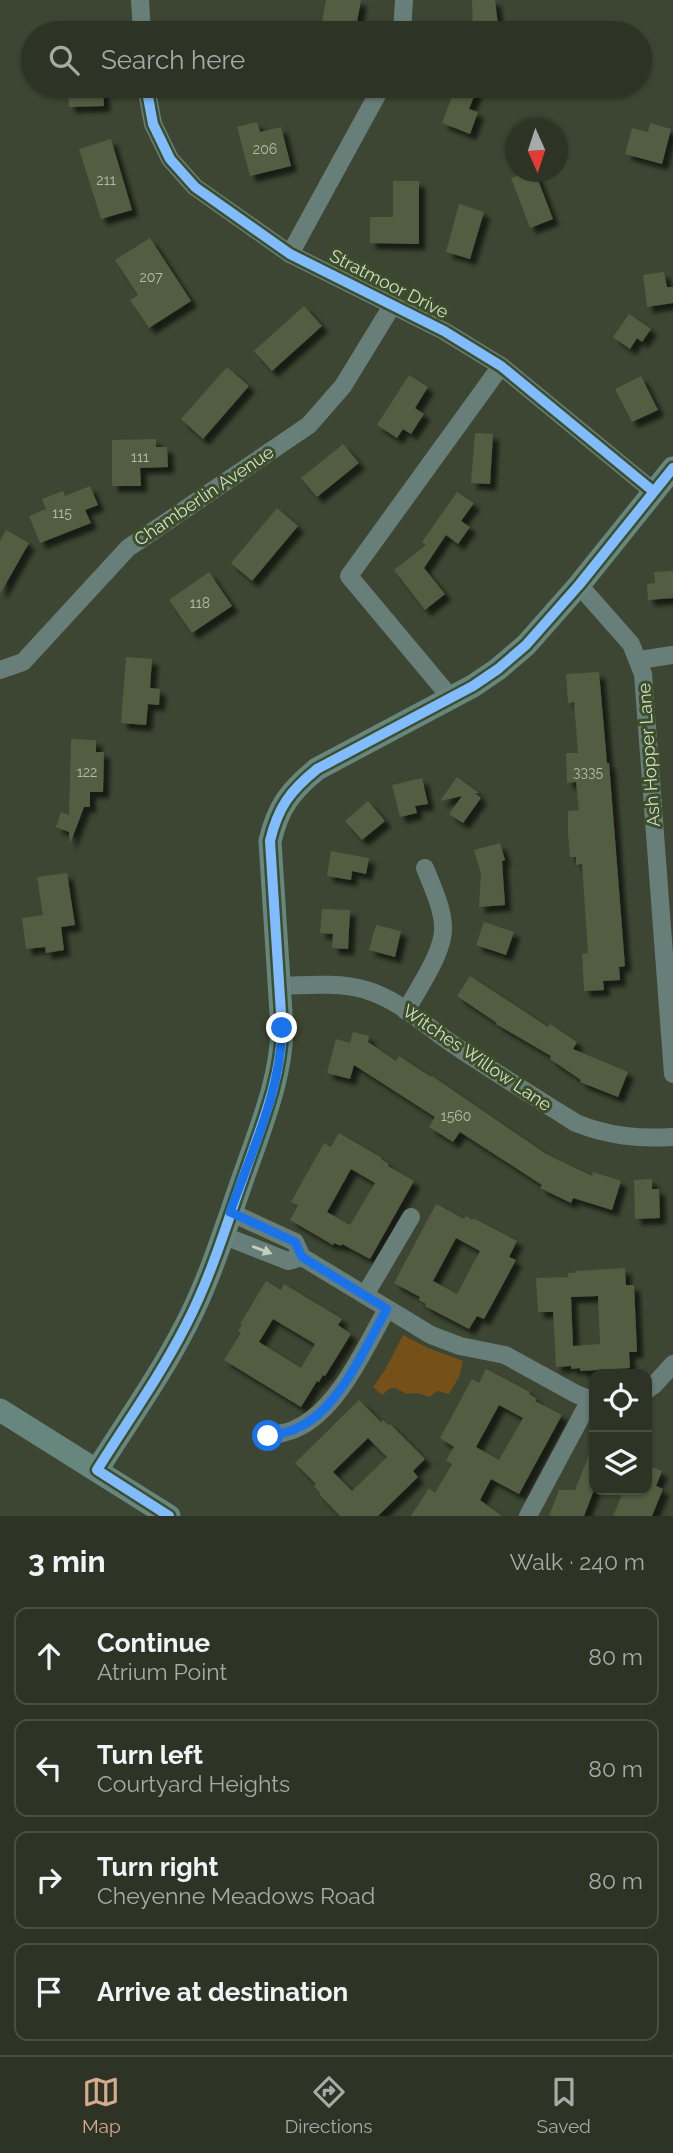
<!DOCTYPE html>
<meta charset="utf-8">
<style>
body{margin:0;font-family:Raleway,sans-serif;background:#353c2e;color:#f1f3f6}
.controls{position:absolute;right:21px;bottom:21px;display:grid;overflow:hidden;border-radius:14px;box-shadow:0 2px 5px #0004}
.controls button{width:63px;height:63px;display:grid;place-items:center;padding:0;border:0;border-bottom:2px solid #484f43;background:#2d3426;color:#f1f3f6;font:35px sans-serif}
.compass{position:absolute;left:505px;top:119px;width:63px;height:63px;border-radius:50%;background:#2d3426;box-shadow:0 2px 5px #0004;rotate:177deg}
.stop{position:absolute;width:21px;height:21px;margin:-16px;border:5px solid #1a73e8;border-radius:50%;background:#fff}
.stop.end{background:#1a73e8;border-color:#fff;box-shadow:0 2px 7px #0008}
.list{margin:0;padding:0;list-style:none}
h2{display:flex;justify-content:space-between;align-items:center;height:91px;margin:0;padding:0 28px;font-size:30px}
h2 small{font-size:23px;font-weight:400;color:#a7aaa7}
.list li{display:grid;grid-template-columns:46px 1fr auto;gap:21px;align-items:center;box-sizing:border-box;height:98px;margin:0 14px 14px;padding:0 14px;border:2px solid #484f43;border-radius:14px}
.list b{display:block;font-size:26px;white-space:nowrap}
.list p{margin:0;font-size:23px;white-space:nowrap;color:#a7aaa7}
.list em{font-size:23px;font-style:normal;color:#a7aaa7}
.icon{flex:none;width:38px;height:38px;fill:none;stroke:currentColor;stroke-width:2;stroke-linecap:round;stroke-linejoin:round}
.map{position:relative;flex:none;width:673px;height:1516px;overflow:hidden}
.search{position:absolute;background:#2d3426;box-shadow:0 2px 5px #0004;left:21px;right:21px;top:21px;height:77px;display:flex;align-items:center;gap:18px;box-sizing:border-box;padding:0 24px;border-radius:38px;color:#a7aaa7;font-size:26px}
.sheet{height:539px;background:#2d3426}
nav{display:flex;justify-content:space-around;align-items:center;box-sizing:border-box;height:98px;border-top:2px solid #484f43;background:#2d3426;font-size:19px;color:#a7aaa7}
nav a{display:grid;justify-items:center;gap:4px}
nav .on{color:#d6ab8b}
.map>svg:first-child{display:block}
.green{fill:#765019}
.building{fill:#525d42;fill-rule:evenodd;filter:url(#shadow)}
.lines{fill:none;stroke-linecap:round;stroke-linejoin:round}
.minor{stroke:#687e79;stroke-width:18}
.major{stroke:#66867e;stroke-width:23}
.cycleway-casing{stroke:#3d4e2a;stroke-width:15}
.cycleway{stroke:#80bcff;stroke-width:10}
.oneway{fill:#c4d0bd}
.route{stroke:#1a73e8;stroke-width:9}
.labels{text-anchor:middle;stroke-width:6;stroke-linejoin:round;paint-order:stroke}
.number-label{font-size:14px;fill:#b4bea7}
.street-label{font-size:18px;fill:#d4dec9;stroke:#3d4e2a}
</style>
<div class="map">
<svg width="673" height="1516" viewBox="0 0 673 1516">
<defs>
<filter id="shadow"><feDropShadow dx="6" dy="6" stdDeviation="2" flood-color="#0009"/></filter>
</defs>
<rect width="100%" height="100%" fill="#3c4632"/>
<path class="green" d="M403 1335 428 1348 463 1361 459 1377 449 1394 438 1391 429 1397 418 1393 407 1394 395 1388 389 1389 382 1395 373 1387 385 1370Z"/>
<g class="building">
<path d="M326 0H361L355 33H320Z"/>
<path d="M472 0H495L499 33H473Z"/>
<path d="M68 86H103L104 106 69 107Z"/>
<path d="M456 86H467L477 89 469 109 478 112 470 134 442 123Z"/>
<path d="M257 122 260 132 281 127 291 166 250 176 237 127Z"/>
<path d="M650 123 671 129 662 164 625 154 632 128 648 132Z"/>
<path d="M111 139 132 210 101 219 79 149Z"/>
<path d="M528 172H535L553 219 530 228 511 178Z"/>
<path d="M393 181H419V244L370 243V217H393Z"/>
<path d="M459 204 484 212 470 259 446 252Z"/>
<path d="M150 238 191 301 149 328 130 300 138 295 115 260Z"/>
<path d="M664 272 667 287H673V303L647 307 643 275Z"/>
<path d="M304 306 322 326 272 371 254 351Z"/>
<path d="M629 314 651 329 642 342 637 338 630 349 613 337Z"/>
<path d="M227 367 249 386 203 439 181 419Z"/>
<path d="M409 375 428 387 415 408 424 414 411 434 403 429 397 438 377 425Z"/>
<path d="M641 376 658 410 632 422 615 389Z"/>
<path d="M475 433 493 434 490 484 471 483Z"/>
<path d="M156 439V447H167L168 467 140 468 141 486H112V440Z"/>
<path d="M343 444 359 463 317 497 301 478Z"/>
<path d="M90 486 98 505 85 510 91 523 40 543 29 516 46 509 42 499 63 491 65 496Z"/>
<path d="M457 492 474 503 461 521 470 527 458 544 446 535 424 568 445 594 425 610 394 570 426 545 422 542Z"/>
<path d="M277 508 298 526 252 581 231 563Z"/>
<path d="M6 530 29 543 0 594V541Z"/>
<path d="M673 571V598L648 600 647 584 655 583 654 572Z"/>
<path d="M209 572 232 606 192 633 169 600Z"/>
<path d="M126 657 152 659 150 688 160 689 159 705 148 704 146 725 121 723Z"/>
<path d="M599 672 607 763H609L625 966 619 967 620 980 603 981 604 990 584 991 582 954 588 953 582 864 576 865V857H570L568 833V811L579 810 576 782 567 783 566 753H578L574 702 568 703 566 674Z"/>
<path d="M71 739 96 740V752H104L103 792H90V807H84L70 844 69 832 56 827 61 812 69 815Z"/>
<path d="M457 777 479 793H475L481 798 463 823 449 814 462 796 440 801Z"/>
<path d="M422 778 428 804 415 806 417 813 400 817 392 785Z"/>
<path d="M368 801 385 821 362 840 345 821Z"/>
<path d="M500 843 505 860 502 861 505 905 479 907 481 874 474 850Z"/>
<path d="M331 851 369 858 366 874 352 871 351 880 327 876Z"/>
<path d="M67 873 75 925 61 927 64 950 46 953 45 947 26 949 22 918 43 915 37 877Z"/>
<path d="M322 909 350 910 348 949 332 948 333 934 320 933Z"/>
<path d="M484 922 514 932 506 955 476 945Z"/>
<path d="M376 925 401 931 395 957 369 950Z"/>
<path d="M470 976 548 1027 550 1024 577 1042 573 1049 628 1072 618 1097 580 1082 581 1080 550 1059 551 1056 496 1024 497 1023 457 996Z"/>
<path d="M353 1032 369 1036 368 1042 396 1061 399 1056 431 1077 432 1076 546 1154 592 1176 593 1172 621 1181 612 1210 573 1198 571 1203 540 1188 542 1185 460 1132 453 1142 429 1127 435 1117 354 1065 350 1079 327 1073 336 1039 350 1043Z"/>
<path d="M339 1133 382 1158 381 1159 389 1164 388 1166 414 1181 370 1259 342 1244 341 1246 334 1243 333 1245 290 1220 298 1205 291 1202 324 1143 331 1147ZM351 1169 375 1183 350 1225 327 1212Z"/>
<path d="M652 1179V1189H659L660 1218 635 1219 634 1180Z"/>
<path d="M436 1204 464 1219 466 1216 472 1220 473 1218 517 1241 509 1257 516 1260 484 1319 477 1316 469 1329 425 1306 426 1304 419 1300 420 1297 394 1283ZM456 1238 480 1251 457 1294 433 1281Z"/>
<path d="M625 1268 626 1285H634L637 1352H629L630 1368 580 1371V1368L571 1369V1366L556 1367 553 1312H538L536 1278 568 1277V1273H575V1271ZM598 1296 600 1344 573 1346 571 1297Z"/>
<path d="M266 1281 281 1290 284 1284 342 1319 338 1325 351 1334 325 1376 323 1375 319 1382 317 1381 301 1407 224 1360 241 1333 238 1331 242 1325 240 1324ZM273 1319 315 1344 301 1368 259 1342Z"/>
<path d="M486 1369 530 1392 529 1394 537 1399 535 1401 562 1415 519 1494 491 1479 480 1500 502 1516H411L429 1488 435 1493 452 1464 446 1460 454 1447 440 1438 472 1379 479 1383ZM499 1405 523 1418 499 1460 476 1447Z"/>
<path d="M359 1400 381 1422 383 1420 388 1425 390 1424 425 1459 413 1471 418 1477 378 1516H340L319 1494 320 1493 314 1486 316 1484 295 1463ZM368 1438 387 1457 352 1491 333 1472Z"/>
<path d="M594 1443V1490L584 1516H549L559 1490H575Z"/>
<path d="M647 1465 662 1471 656 1486 663 1489 652 1516H613L624 1490H647Z"/>
</g>
<g class="lines">
<g class="minor">
<path d="M140 0 142 33"/>
<path d="M402 33 404 0"/>
<path d="M146 86 153 124 170 159 195 187 290 254 444 331 501 366 653 491"/>
<path d="M290 254 382 86"/>
<path d="M579 585 631 644 643 674 673 1074"/>
<path d="M639 660 673 655"/>
<path d="M0 670 23 662 128 548 309 425 343 386 392 306"/>
<path d="M451 698 349 576 501 366"/>
<path d="M280 986C306 985 341 982 366 990 400 1000 428 1028 457 1047 496 1073 536 1098 576 1123 608 1136 638 1139 673 1137"/>
<path d="M406 1011C418 988 445 951 443 926 442 906 432 886 425 868"/>
<path d="M230 1212 295 1242 302 1257 431 1335 460 1346 505 1355 576 1394 594 1401"/>
<path d="M222 1235 288 1261 302 1257"/>
<path d="M365 1295 411 1217"/>
<path d="M647 1390 654 1385 673 1364"/>
<path d="M268 1436C277 1434 287 1433 295 1429 338 1411 365 1347 387 1309"/>
<path d="M528 1516 590 1400"/>
</g>
<g class="major">
<path d="M0 1410 169 1516"/>
<path d="M97 1470C127 1422 160 1376 186 1325 212 1275 228 1219 247 1167 263 1121 281 1077 282 1029L270 841C278 807 290 791 317 769L473 686 498 669 526 645 579 585 673 468"/>
</g>
<defs>
<g id="cycleway">
<path d="M146 86 153 124 170 159 195 187 290 254 444 331 501 366 653 491"/>
<path d="M169 1516 97 1470C127 1422 160 1376 186 1325 212 1275 228 1219 247 1167 263 1121 281 1077 282 1029L270 841C278 807 290 791 317 769L473 686 498 669 526 645 579 585 673 468"/>
</g>
</defs>
<use href="#cycleway" class="cycleway-casing"/>
<use href="#cycleway" class="cycleway"/>
</g>
<defs><path id="oneway-solid" d="M-6-.8H1V-3.2L6.5 0L1 3.2V.8H-6Z" transform="scale(1.75)"/></defs>
<use class="oneway" href="#oneway-solid" transform="translate(262 1250) rotate(21)"/>
<g class="lines">
<path class="route" d="M268 1436C277 1434 287 1433 295 1429 338 1412 365 1347 387 1309L302 1257 295 1242 230 1212C251 1153 281 1092 282 1028"/>
</g>
<g class="labels">
<g class="number-label">
<text x="265" y="154">206</text>
<text x="106" y="185">211</text>
<text x="151" y="282">207</text>
<text x="140" y="462">111</text>
<text x="62" y="518">115</text>
<text x="200" y="608">118</text>
<text x="87" y="777">122</text>
<text x="588" y="777">3335</text>
<text x="456" y="1121">1560</text>
</g>
<g class="street-label">
<text transform="translate(389 284) rotate(27)" y="6">Stratmoor Drive</text>
<text transform="translate(204 496) rotate(-34)" y="6">Chamberlin Avenue</text>
<text transform="translate(649 755) rotate(-94)" y="6">Ash Hopper Lane</text>
<text transform="translate(477 1058) rotate(34)" y="6">Witches Willow Lane</text>
</g>
</g>
</svg>
<div class="controls">
<button><svg class="icon" aria-label="locate" viewBox="0 0 24 24"><circle cx="12" cy="12" r="6"/><path d="M12 2v4M12 18v4M2 12h4M18 12h4"/></svg></button>
<button><svg class="icon" aria-label="layers" viewBox="0 0 24 24"><path d="M12 4l9 5-9 5-9-5zM3 14l9 5 9-5"/></svg></button>
</div>
<svg class="compass" viewBox="-18 -18 36 36"><path d="M0-13l5 13h-10z" fill="#e53935"/><path d="M0 13l5-13h-10z" fill="#a7aaa7"/></svg>
<div class="stop" style="left:268px;top:1436px"></div>
<div class="stop end" style="left:282px;top:1028px"></div>
<div class="search"><svg class="icon" aria-label="search" viewBox="0 0 24 24"><circle cx="10" cy="10" r="6"/><path d="M15 15l6 6"/></svg>Search here</div>
</div>
<section class="sheet">
<h2>3 min<small>Walk · 240 m</small></h2>
<ul class="list">
<li><svg class="icon" aria-label="ahead" viewBox="0 0 24 24"><path d="M12 20V5M6 11l6-6 6 6"/></svg><div><b>Continue</b><p>Atrium Point</p></div><em>80 m</em></li>
<li><svg class="icon" aria-label="left" viewBox="0 0 24 24"><path d="M17 20v-9H6M10 6l-5 5 5 5"/></svg><div><b>Turn left</b><p>Courtyard Heights</p></div><em>80 m</em></li>
<li><svg class="icon" aria-label="right" viewBox="0 0 24 24"><path d="M7 20v-9h11M14 6l5 5-5 5"/></svg><div><b>Turn right</b><p>Cheyenne Meadows Road</p></div><em>80 m</em></li>
<li><svg class="icon" aria-label="arrive" viewBox="0 0 24 24"><path d="M6 21V4h12l-3 4 3 4H6"/></svg><div><b>Arrive at destination</b></div></li>
</ul>
</section>
<nav>
<a class="on"><svg class="icon" aria-label="map" viewBox="0 0 24 24"><path d="M3 6l6-2 6 2 6-2v14l-6 2-6-2-6 2zM9 4v14M15 6v14"/></svg>Map</a>
<a><svg class="icon" aria-label="directions" viewBox="0 0 24 24"><path d="M12 3l9 9-9 9-9-9zM9 14v-3h6M13 9l2 2-2 2"/></svg>Directions</a>
<a><svg class="icon" aria-label="saved" viewBox="0 0 24 24"><path d="M7 4h10v16l-5-4-5 4z"/></svg>Saved</a>
</nav>
